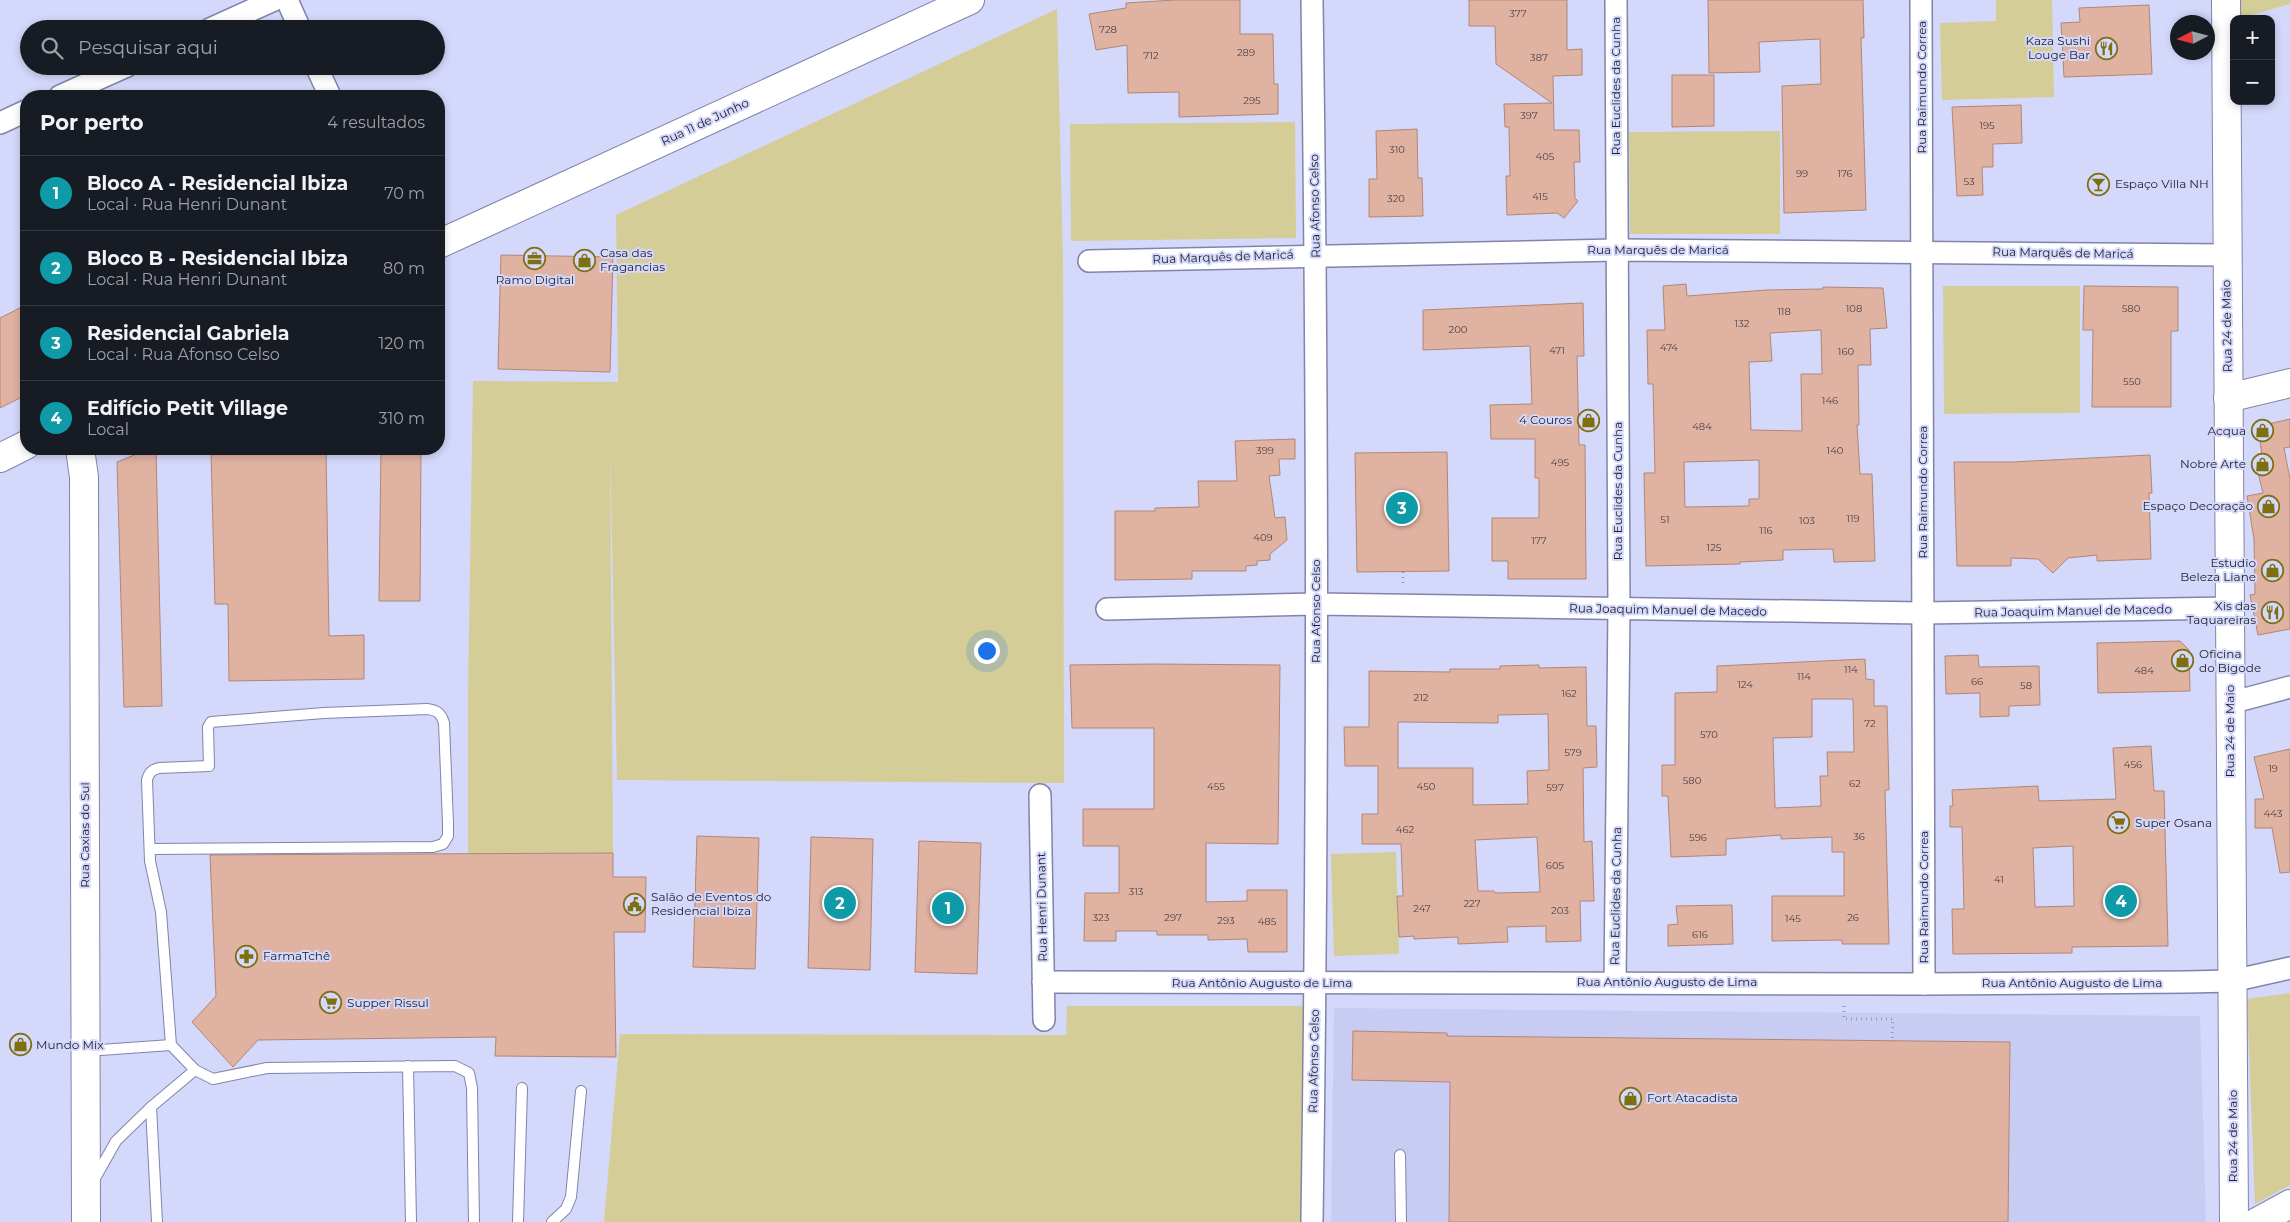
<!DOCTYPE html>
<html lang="pt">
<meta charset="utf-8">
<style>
body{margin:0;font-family:Montserrat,sans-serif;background:#242831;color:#f1f3f6}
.controls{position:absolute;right:15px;top:15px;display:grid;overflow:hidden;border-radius:10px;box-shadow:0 2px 8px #0003}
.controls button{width:45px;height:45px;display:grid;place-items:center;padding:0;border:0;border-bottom:1px solid #363941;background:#171b24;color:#f1f3f6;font:25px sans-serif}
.compass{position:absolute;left:2170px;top:15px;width:45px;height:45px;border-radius:50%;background:#171b24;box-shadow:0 2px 8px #0003;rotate:264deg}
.you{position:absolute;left:986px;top:650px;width:18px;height:18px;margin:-12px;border:4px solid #fff;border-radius:50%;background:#1a73e8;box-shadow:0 0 0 8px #1a73e833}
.badge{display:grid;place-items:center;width:32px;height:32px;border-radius:50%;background:#2563eb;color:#fff;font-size:16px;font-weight:700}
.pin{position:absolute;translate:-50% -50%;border:2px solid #fff;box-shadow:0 1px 5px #0006}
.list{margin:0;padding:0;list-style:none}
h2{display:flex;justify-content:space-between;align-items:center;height:65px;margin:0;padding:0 20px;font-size:21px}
h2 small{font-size:16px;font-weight:400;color:#9ea1a6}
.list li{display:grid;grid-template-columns:32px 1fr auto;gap:15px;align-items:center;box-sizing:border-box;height:75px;padding:0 20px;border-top:1px solid #363941}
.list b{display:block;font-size:19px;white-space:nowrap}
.list p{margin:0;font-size:16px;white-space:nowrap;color:#9ea1a6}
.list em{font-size:16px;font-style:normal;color:#9ea1a6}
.icon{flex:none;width:28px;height:28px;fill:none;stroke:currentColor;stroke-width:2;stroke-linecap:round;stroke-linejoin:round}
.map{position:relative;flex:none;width:2290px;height:1222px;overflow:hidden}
.search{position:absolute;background:#171b24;box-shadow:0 2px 8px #0003;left:20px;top:20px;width:425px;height:55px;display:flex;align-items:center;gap:12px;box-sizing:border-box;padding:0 18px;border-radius:28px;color:#9ea1a6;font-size:19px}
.panel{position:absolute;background:#171b24;box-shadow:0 2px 8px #0003;left:20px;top:90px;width:425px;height:365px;border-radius:20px}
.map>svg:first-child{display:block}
.built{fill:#c8ccf3}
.green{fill:#d5cd97}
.building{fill:#e0b2a2;stroke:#b18676;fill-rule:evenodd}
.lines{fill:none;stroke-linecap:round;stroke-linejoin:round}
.lane-casing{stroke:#8084aa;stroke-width:12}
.street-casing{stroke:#8084aa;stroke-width:24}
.secondary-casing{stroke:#8084aa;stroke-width:30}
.path{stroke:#989bb6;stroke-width:3;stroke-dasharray:1 4;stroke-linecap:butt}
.lane{stroke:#fff;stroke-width:10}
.street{stroke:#fff;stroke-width:21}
.secondary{stroke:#fff;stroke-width:28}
.labels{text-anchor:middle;stroke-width:4;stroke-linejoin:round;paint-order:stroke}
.number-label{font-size:10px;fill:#4e434a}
.poi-label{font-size:12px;fill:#1d1e2d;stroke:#d4d8fa;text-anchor:start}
.street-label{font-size:12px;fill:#1d1e2d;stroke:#d4d8fa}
</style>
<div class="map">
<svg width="2290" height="1222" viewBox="0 0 2290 1222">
<rect width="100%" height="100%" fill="#d4d8fa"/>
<path class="built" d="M1334 1008 2200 1016 2206 1222H1331Z"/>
<g class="green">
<path d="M1996 0H2052L2054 97 1942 100 1940 23 1996 21Z"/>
<path d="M2228 0H2290V4L2238 19Z"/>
<path d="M1057 9 1063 260 1064 783 617 780 610 446 613 853 468 854V697L473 381 618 382 616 215Z"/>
<path d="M1295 122 1296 238 1071 241 1070 124Z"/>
<path d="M1780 131V234H1630L1629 132Z"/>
<path d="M1943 286H2080V413L1944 414Z"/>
<path d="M1396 852 1399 954 1334 956 1331 854Z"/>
<path d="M2290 993V1185L2255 1204 2247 999Z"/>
<path d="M1067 1006H1305L1302 1222H604L620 1034 1066 1035Z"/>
</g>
<g class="building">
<path d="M1174 0H1240V34H1273L1274 84H1278V114L1179 117V92L1128 93 1127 45 1096 50 1089 14 1126 8V3Z"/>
<path d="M1469 0H1567V50L1582 49V75L1553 76 1554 130H1579L1580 162H1574L1575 198 1578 201 1564 218 1557 213 1507 215 1506 176H1510L1509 127H1505L1504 104 1552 103 1496 64 1495 26H1469Z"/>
<path d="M1708 0H1863L1864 38H1861L1866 210 1784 213 1782 86 1821 84 1820 39 1759 42 1760 72 1709 73Z"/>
<path d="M2149 5 2152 74 2064 77 2061 23 2080 22 2079 8Z"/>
<path d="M1672 75H1714V126L1672 127Z"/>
<path d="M2021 105 2022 143 1993 144V167H1982L1983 195 1957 196 1952 107Z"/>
<path d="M1417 129 1418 178H1422L1423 216 1369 217V179H1377L1376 131Z"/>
<path d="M501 255 613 257 610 372 498 369Z"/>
<path d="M1686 284 1687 296 1767 290 1823 289V287L1883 288 1887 328 1870 329 1871 365H1858L1859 425H1857L1860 474H1872L1875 561 1834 562 1833 549 1783 550V560L1740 562V564L1646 566 1644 473H1655L1653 384H1648L1647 330H1665L1663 286ZM1821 330 1822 374H1801L1802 431 1751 430 1749 362 1772 361 1770 333ZM1759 460V499H1749V506L1685 507 1684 462Z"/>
<path d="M2084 286 2178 287V331H2171V407H2092L2093 330H2083Z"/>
<path d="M1583 303 1584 356H1577L1579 445H1585L1586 579H1508V561H1492V518H1539V478H1535V439H1491L1490 405 1532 404 1530 346 1423 350V310Z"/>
<path d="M26 305V395L0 408V318Z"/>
<path d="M2290 419V447L2284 448 2290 479V629L2258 635 2250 595 2255 594 2254 539 2247 496 2263 493 2258 473 2261 472 2258 457 2262 456 2260 441 2263 440 2260 426Z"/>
<path d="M1295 439V459H1279L1280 475 1269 476 1275 518 1285 517 1287 540 1270 554V560L1257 561V565L1246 566V571H1192V579L1115 580V511H1155V508L1199 507 1198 481H1237L1235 441Z"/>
<path d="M149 449H156L162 706 124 707 117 462Z"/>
<path d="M286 449H326L329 636 364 635V679L229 681 228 604H215L211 452 287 451Z"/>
<path d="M381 449H421L420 601H379Z"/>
<path d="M1447 452 1449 571 1357 572 1355 453Z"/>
<path d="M2150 455 2152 493H2149L2151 559 2097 561V555L2068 558 2053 573 2038 559 2011 558V566H1957L1954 462H2012Z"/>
<path d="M2180 641 2189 650 2190 691 2098 693 2097 643Z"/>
<path d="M1978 655 1979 667 2039 666 2040 705 2009 706V716L1980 717V693L1946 694 1945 656Z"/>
<path d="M1865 659 1866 679 1874 680V706H1887L1889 790H1885L1889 944H1842V940L1772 941V896H1844V852H1832V837L1781 839V835L1726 839V855L1671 857 1668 796H1662V765H1675V693L1717 692V666ZM1812 699H1853L1854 752H1827L1828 776H1820L1821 806 1775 808 1773 738 1812 737Z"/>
<path d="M1154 664 1280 665 1278 844 1206 843V902L1247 901V890H1287V952H1248L1247 939 1208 940V935H1157V931H1116V941H1084L1085 893H1119V846H1083V809H1154V728H1072L1070 665Z"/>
<path d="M1539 665V668L1586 667 1587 726H1596L1597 767 1583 768 1584 842 1592 841 1594 901H1580L1581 941 1546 942V926L1507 927 1508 942 1458 944V937L1414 939V936L1399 937 1397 896H1403L1401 844H1362V814H1378V766H1345L1344 727H1369V671L1450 672V669H1500V666ZM1548 714 1549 770 1527 771 1528 804 1473 805V768H1398V723L1400 722 1498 723V715ZM1537 837 1540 892 1495 893 1494 891H1478L1475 840Z"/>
<path d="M2151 746 2154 791H2164L2168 946 2072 947V953L1953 954 1952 909H1964L1962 827H1950V806H1953L1952 790 2038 786 2039 801 2116 799 2113 748ZM2073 846 2074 906 2035 907 2033 848Z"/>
<path d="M2290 749V872L2280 873 2272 828H2255V799H2264L2254 757Z"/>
<path d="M697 836 759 838 755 969 693 967Z"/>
<path d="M811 837 873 839 870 970 808 968Z"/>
<path d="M919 841 981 843 977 974 915 972Z"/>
<path d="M613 853V877H646L645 932H614L616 1057 495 1056 496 1037 258 1040 233 1067 192 1022 216 996 210 855Z"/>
<path d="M1732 905 1733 944 1668 946V925L1678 924 1676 906Z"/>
<path d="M1353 1031 1447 1033V1036L2010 1042 2008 1222H1449L1450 1082 1352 1080Z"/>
</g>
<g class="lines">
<defs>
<g id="lane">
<path d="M150 849 433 847 443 844 448 836V823L444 723C441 713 437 710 427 709L324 713 211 722 208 727 209 766 159 768C151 770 149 773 147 780L150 861 161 912 171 1045 195 1070 213 1079 267 1068 455 1066 469 1073 472 1088 474 1222"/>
<path d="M86 1051 171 1045"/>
<path d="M408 1066 411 1222"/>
<path d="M1400 1155 1401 1222"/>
<path d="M94 1180 116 1141 151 1107"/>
<path d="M157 1222 151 1107 195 1070"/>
<path d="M518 1222 522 1088"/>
<path d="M552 1222 566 1209 571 1197 581 1091"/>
</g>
<g id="street">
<path d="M287 0 300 29"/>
<path d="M1921 0 1924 984"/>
<path d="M210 29 274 0"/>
<path d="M316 66 330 96"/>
<path d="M60 96 127 66"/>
<path d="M0 123 26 111"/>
<path d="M1089 261 1616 250 2226 255"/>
<path d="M1107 609 1316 604 1923 613 2229 608"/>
<path d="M2230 703 2290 687"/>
<path d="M1040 795 1044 1020"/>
<path d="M1043 982 1924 984 2186 982 2232 981 2290 968"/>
<path d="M1615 982 1619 609 1616 0"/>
<path d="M1312 1222C1318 815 1318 407 1312 0"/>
</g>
<g id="secondary">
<path d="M2226 0 2234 1222"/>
<path d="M439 244 970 0"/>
<path d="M2228 398 2290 383"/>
<path d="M80 449 84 477 86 1222"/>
<path d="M0 458 26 445"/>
<path d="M2257 1222 2290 1204"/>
</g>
</defs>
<use href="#lane" class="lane-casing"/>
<use href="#street" class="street-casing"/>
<use href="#secondary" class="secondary-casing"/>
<g class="path">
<path d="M1403 583V572"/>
<path d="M1844 1006V1019H1893L1892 1041"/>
</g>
<use href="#lane" class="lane"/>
<use href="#street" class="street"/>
<use href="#secondary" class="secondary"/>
</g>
<defs>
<symbol id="restaurant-ring" viewBox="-11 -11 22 22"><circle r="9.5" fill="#d4d8fa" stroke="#7e7010" stroke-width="1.5"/><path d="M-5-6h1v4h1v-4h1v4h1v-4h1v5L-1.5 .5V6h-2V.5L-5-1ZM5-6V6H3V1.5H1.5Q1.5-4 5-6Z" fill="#7e7010"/></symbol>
<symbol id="bar-ring" viewBox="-11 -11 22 22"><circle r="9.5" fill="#d4d8fa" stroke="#7e7010" stroke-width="1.5"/><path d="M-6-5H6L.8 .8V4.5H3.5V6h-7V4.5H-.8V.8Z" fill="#7e7010"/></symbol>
<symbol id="office-ring" viewBox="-11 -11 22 22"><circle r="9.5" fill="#d4d8fa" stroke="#7e7010" stroke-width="1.5"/><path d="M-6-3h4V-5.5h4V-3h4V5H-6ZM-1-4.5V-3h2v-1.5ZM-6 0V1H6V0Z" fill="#7e7010"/></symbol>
<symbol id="shop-ring" viewBox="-11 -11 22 22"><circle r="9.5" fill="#d4d8fa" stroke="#7e7010" stroke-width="1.5"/><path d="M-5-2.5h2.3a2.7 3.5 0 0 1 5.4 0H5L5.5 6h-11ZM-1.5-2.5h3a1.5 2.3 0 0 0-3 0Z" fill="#7e7010"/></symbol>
<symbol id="supermarket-ring" viewBox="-11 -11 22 22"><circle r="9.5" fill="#d4d8fa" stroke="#7e7010" stroke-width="1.5"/><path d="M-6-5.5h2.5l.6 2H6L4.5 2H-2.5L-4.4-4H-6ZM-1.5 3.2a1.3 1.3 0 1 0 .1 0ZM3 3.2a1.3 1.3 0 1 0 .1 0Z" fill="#7e7010"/></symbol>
<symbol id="civic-ring" viewBox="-11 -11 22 22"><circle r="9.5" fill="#d4d8fa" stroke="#7e7010" stroke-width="1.5"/><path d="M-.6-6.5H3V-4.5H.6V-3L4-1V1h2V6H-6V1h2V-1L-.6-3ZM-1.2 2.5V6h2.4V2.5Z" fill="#7e7010"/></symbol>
<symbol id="pharmacy-ring" viewBox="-11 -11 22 22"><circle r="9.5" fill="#d4d8fa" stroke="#7e7010" stroke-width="1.5"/><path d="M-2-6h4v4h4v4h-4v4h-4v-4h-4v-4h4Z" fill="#7e7010"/></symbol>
</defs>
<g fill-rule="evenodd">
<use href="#restaurant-ring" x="2094" y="36" width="25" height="25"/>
<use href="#bar-ring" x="2086" y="172" width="25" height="25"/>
<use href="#office-ring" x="522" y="246" width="25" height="25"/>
<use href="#shop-ring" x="572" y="248" width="25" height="25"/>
<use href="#shop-ring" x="1576" y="408" width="25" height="25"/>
<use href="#shop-ring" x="2250" y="418" width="25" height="25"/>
<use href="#shop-ring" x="2250" y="452" width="25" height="25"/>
<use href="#shop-ring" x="2256" y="494" width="25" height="25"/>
<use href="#shop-ring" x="2260" y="558" width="25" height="25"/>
<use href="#restaurant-ring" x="2260" y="600" width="25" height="25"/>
<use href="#shop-ring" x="2170" y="648" width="25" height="25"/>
<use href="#supermarket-ring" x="2106" y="810" width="25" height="25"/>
<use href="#civic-ring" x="622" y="892" width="25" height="25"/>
<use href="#pharmacy-ring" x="234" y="944" width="25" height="25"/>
<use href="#supermarket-ring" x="318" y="990" width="25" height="25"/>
<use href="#shop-ring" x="8" y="1032" width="25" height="25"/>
<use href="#shop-ring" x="1618" y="1086" width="25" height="25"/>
</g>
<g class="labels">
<g class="number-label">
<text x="1518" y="17">377</text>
<text x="1108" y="33">728</text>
<text x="1246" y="56">289</text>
<text x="1151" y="59">712</text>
<text x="1539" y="61">387</text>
<text x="1252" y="104">295</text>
<text x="1529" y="119">397</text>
<text x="1987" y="129">195</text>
<text x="1397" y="153">310</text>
<text x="1545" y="160">405</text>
<text x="1802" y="177">99</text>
<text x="1845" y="177">176</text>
<text x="1969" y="185">53</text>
<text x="1540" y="200">415</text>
<text x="1396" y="202">320</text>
<text x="1854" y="312">108</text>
<text x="2131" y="312">580</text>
<text x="1784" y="315">118</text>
<text x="1742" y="327">132</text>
<text x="1458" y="333">200</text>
<text x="1669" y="351">474</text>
<text x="1557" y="354">471</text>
<text x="1846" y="355">160</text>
<text x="2132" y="385">550</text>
<text x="1830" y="404">146</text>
<text x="1702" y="430">484</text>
<text x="1265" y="454">399</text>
<text x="1835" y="454">140</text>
<text x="1560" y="466">495</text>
<text x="1853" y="522">119</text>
<text x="1665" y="523">51</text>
<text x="1807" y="524">103</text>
<text x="1766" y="534">116</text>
<text x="1263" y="541">409</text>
<text x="1539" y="544">177</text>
<text x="1714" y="551">125</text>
<text x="1851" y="673">114</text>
<text x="2144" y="674">484</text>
<text x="1804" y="680">114</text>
<text x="1977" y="685">66</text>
<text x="1745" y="688">124</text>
<text x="2026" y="689">58</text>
<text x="1569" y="697">162</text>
<text x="1421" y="701">212</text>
<text x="1870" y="727">72</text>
<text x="1709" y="738">570</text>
<text x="1573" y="756">579</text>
<text x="2133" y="768">456</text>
<text x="2273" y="772">19</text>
<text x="1692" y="784">580</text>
<text x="1855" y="787">62</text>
<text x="1216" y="790">455</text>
<text x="1426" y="790">450</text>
<text x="1555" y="791">597</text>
<text x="2273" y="817">443</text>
<text x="1405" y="833">462</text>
<text x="1859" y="840">36</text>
<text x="1698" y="841">596</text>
<text x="1555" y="869">605</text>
<text x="1999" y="883">41</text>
<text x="1136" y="895">313</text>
<text x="1472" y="907">227</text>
<text x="1422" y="912">247</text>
<text x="1560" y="914">203</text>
<text x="1101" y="921">323</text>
<text x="1173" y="921">297</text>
<text x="1853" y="921">26</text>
<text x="1793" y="922">145</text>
<text x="1226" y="924">293</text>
<text x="1267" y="925">485</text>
<text x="1700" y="938">616</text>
</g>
<g class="poi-label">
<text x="2090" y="45" text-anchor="end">Kaza Sushi<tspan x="2090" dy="14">Louge Bar</tspan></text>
<text x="2115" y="188">Espaço Villa NH</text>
<text x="600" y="257">Casa das<tspan x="600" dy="14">Fragancias</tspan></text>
<text x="535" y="284" text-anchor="middle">Ramo Digital</text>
<text x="1572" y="424" text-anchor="end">4 Couros</text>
<text x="2246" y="435" text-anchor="end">Acqua</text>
<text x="2246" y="468" text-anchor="end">Nobre Arte</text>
<text x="2253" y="510" text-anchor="end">Espaço Decoração</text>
<text x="2256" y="567" text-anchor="end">Estudio<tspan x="2256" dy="14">Beleza Liane</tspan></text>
<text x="2256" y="610" text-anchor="end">Xis das<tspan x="2256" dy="14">Taquareiras</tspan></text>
<text x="2199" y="658">Oficina<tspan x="2199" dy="14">do Bigode</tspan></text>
<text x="2135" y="827">Super Osana</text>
<text x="651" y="901">Salão de Eventos do<tspan x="651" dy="14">Residencial Ibiza</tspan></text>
<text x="263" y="960">FarmaTchê</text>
<text x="347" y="1007">Supper Rissul</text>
<text x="36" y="1049">Mundo Mix</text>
<text x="1647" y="1102">Fort Atacadista</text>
</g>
<g class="street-label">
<text transform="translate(1616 86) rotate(-90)" y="4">Rua Euclides da Cunha</text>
<text transform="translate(1922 87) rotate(-90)" y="4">Rua Raimundo Correa</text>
<text transform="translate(705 122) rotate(-25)" y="4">Rua 11 de Junho</text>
<text transform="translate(1315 206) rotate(-91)" y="4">Rua Afonso Celso</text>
<text x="1658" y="254">Rua Marquês de Maricá</text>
<text transform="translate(2063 253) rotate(1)" y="4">Rua Marquês de Maricá</text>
<text transform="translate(1223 257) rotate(-2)" y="4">Rua Marquês de Maricá</text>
<text transform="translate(2227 326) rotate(-91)" y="4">Rua 24 de Maio</text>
<text transform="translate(1618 491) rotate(-90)" y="4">Rua Euclides da Cunha</text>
<text transform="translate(1923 492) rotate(-90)" y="4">Rua Raimundo Correa</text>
<text transform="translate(1668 610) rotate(1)" y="4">Rua Joaquim Manuel de Macedo</text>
<text transform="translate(1316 611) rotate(-90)" y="4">Rua Afonso Celso</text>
<text transform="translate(2073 611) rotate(-1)" y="4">Rua Joaquim Manuel de Macedo</text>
<text transform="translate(2230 731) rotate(-90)" y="4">Rua 24 de Maio</text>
<text transform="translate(85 835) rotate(-90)" y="4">Rua Caxias do Sul</text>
<text transform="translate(1616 896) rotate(-89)" y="4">Rua Euclides da Cunha</text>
<text transform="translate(1924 897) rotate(-90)" y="4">Rua Raimundo Correa</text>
<text transform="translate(1042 907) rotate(-91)" y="4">Rua Henri Dunant</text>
<text x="1667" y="986">Rua Antônio Augusto de Lima</text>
<text x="1262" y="987">Rua Antônio Augusto de Lima</text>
<text x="2072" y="987">Rua Antônio Augusto de Lima</text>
<text transform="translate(1314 1061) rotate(-89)" y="4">Rua Afonso Celso</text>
<text transform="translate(2233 1136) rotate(-90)" y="4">Rua 24 de Maio</text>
</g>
</g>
</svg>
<div class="controls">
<button>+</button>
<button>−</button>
</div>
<svg class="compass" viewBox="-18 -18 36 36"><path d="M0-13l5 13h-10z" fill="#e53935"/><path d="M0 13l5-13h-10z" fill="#9ea1a6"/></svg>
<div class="you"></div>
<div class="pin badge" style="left:948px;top:908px;background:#0f9aa8">1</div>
<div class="pin badge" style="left:840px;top:903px;background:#0f9aa8">2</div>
<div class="pin badge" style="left:1402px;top:508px;background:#0f9aa8">3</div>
<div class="pin badge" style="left:2121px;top:901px;background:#0f9aa8">4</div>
<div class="search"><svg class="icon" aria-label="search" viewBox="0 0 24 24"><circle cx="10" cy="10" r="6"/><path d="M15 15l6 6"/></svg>Pesquisar aqui</div>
<section class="panel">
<h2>Por perto<small>4 resultados</small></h2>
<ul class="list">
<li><span class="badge" style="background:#0f9aa8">1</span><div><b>Bloco A - Residencial Ibiza</b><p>Local · Rua Henri Dunant</p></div><em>70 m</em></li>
<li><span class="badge" style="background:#0f9aa8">2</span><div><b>Bloco B - Residencial Ibiza</b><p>Local · Rua Henri Dunant</p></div><em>80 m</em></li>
<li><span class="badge" style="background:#0f9aa8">3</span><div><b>Residencial Gabriela</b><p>Local · Rua Afonso Celso</p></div><em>120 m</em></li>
<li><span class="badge" style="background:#0f9aa8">4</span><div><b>Edifício Petit Village</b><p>Local</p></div><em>310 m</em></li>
</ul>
</section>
</div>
